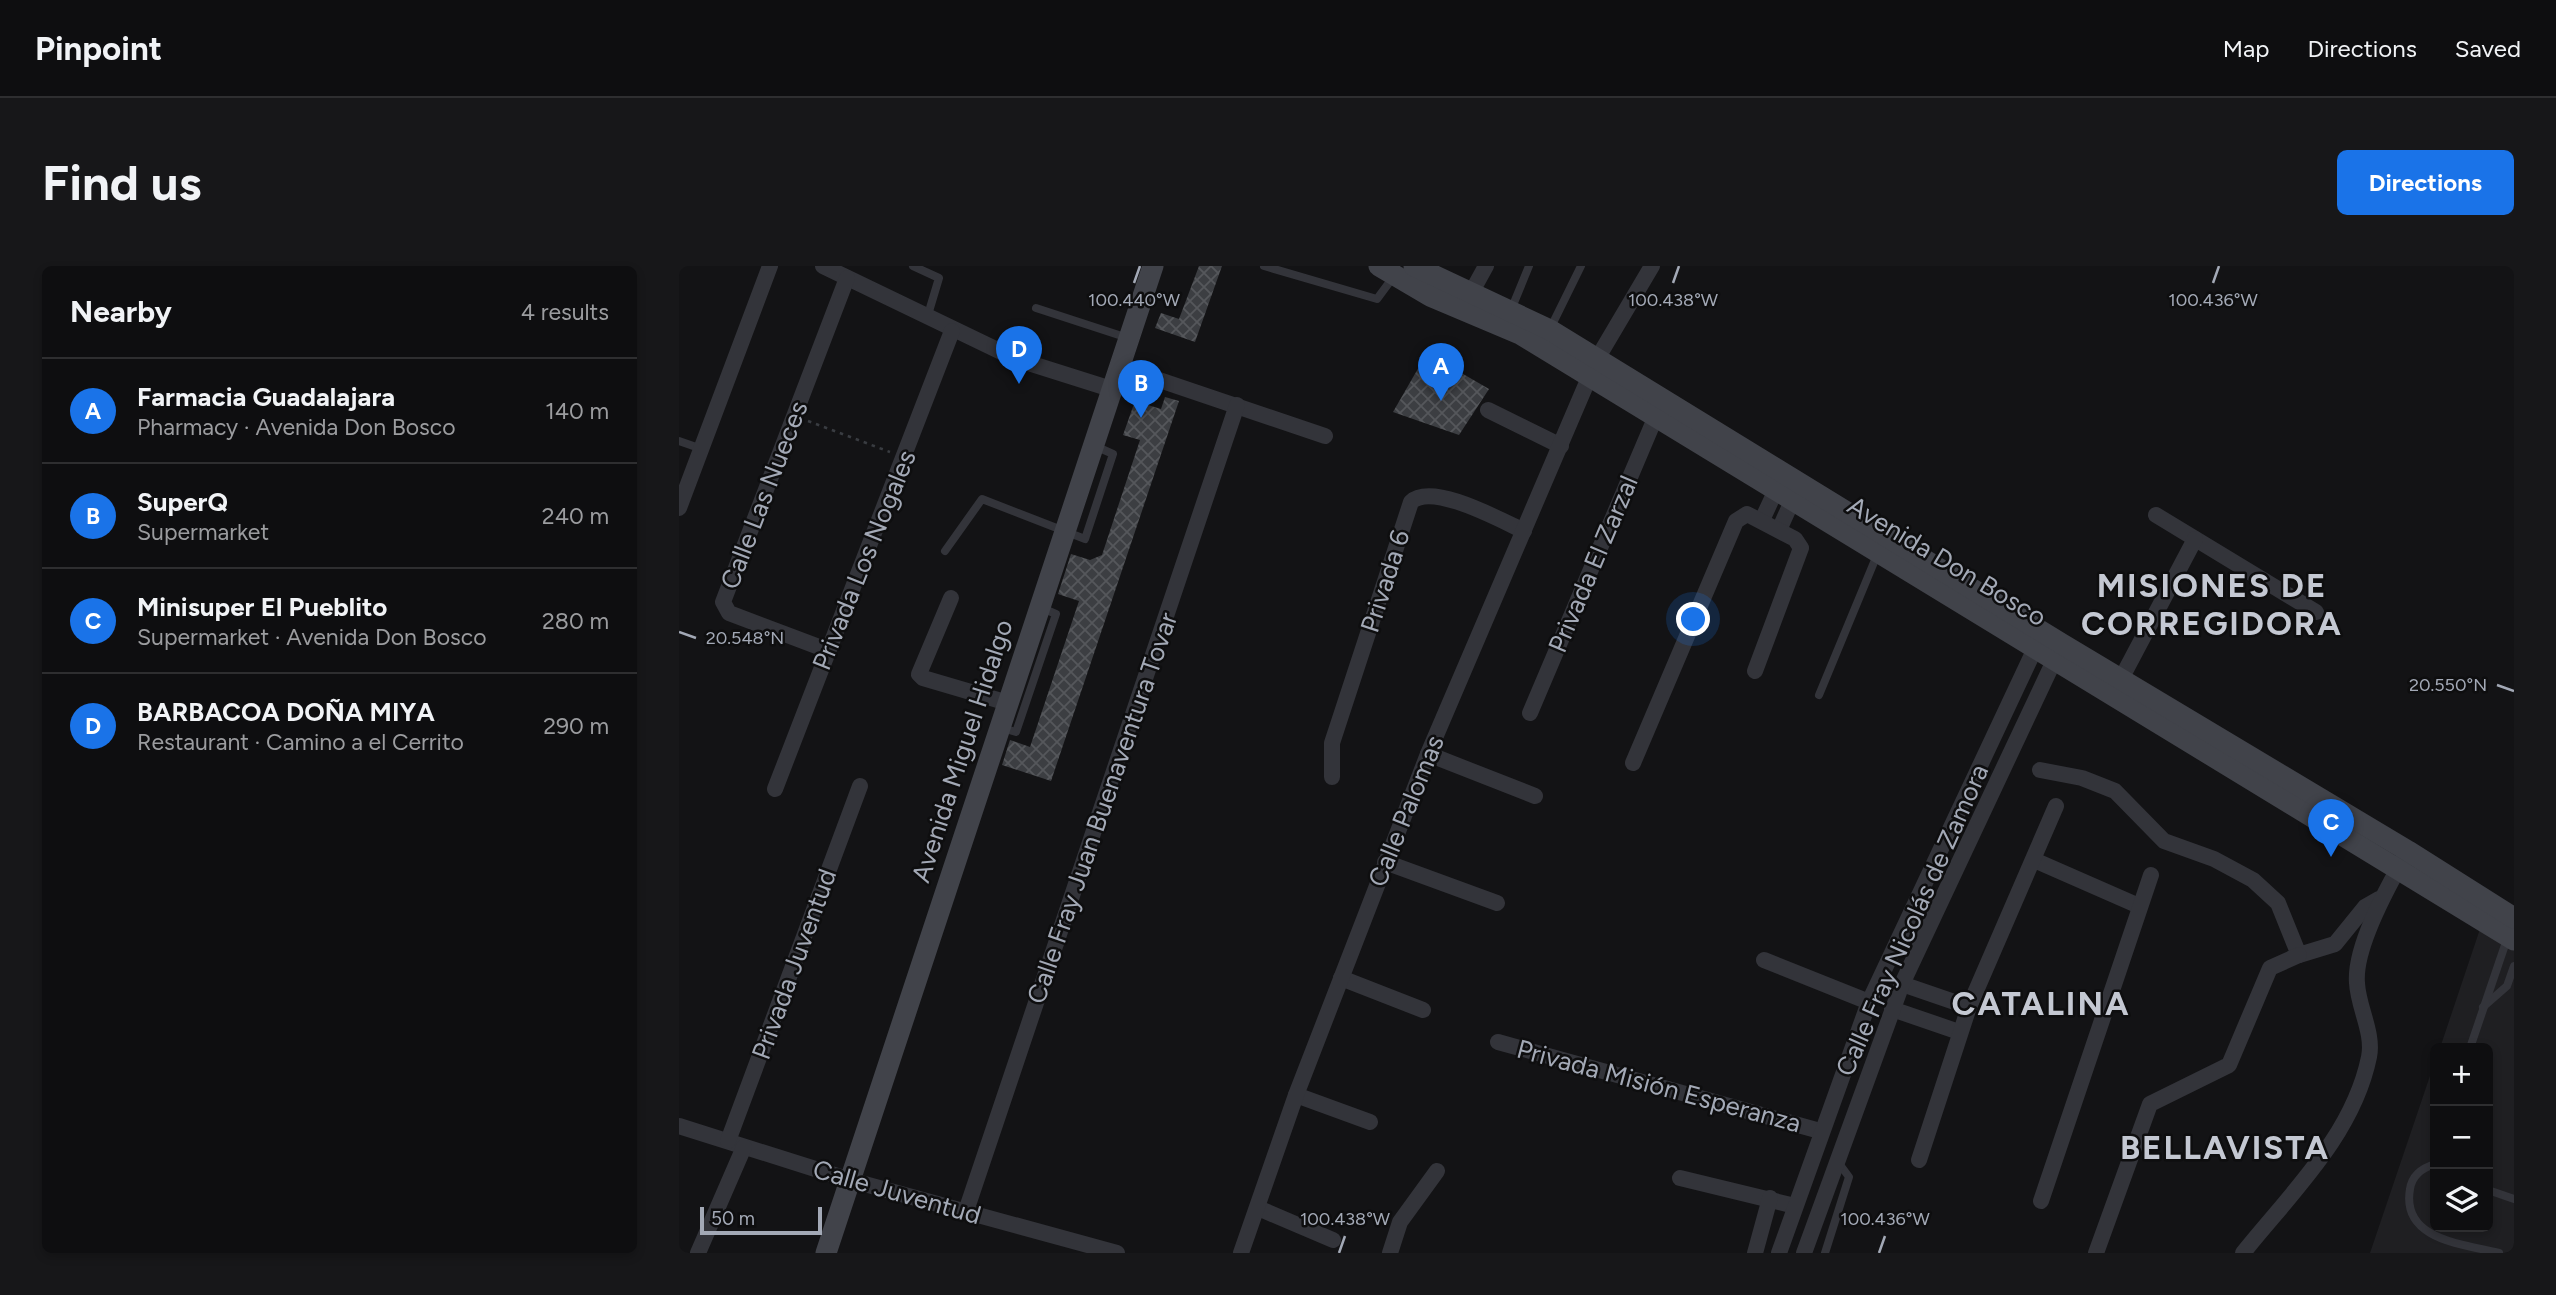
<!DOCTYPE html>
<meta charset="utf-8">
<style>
body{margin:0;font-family:Figtree,sans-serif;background:#171719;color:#f1f3f6}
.controls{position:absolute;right:21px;bottom:21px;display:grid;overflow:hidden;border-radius:10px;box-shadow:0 4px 10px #0003}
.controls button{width:63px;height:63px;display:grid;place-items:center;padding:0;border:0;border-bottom:2px solid #2e2e30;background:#0e0e10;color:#f1f3f6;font:35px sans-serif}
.scale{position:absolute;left:21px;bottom:18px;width:122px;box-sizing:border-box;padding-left:7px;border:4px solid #a3a9b6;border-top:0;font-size:19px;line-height:24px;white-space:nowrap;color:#a3a9b6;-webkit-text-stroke:5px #0e0e0f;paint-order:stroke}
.you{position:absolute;left:1015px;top:354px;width:24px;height:24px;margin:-18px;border:5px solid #fff;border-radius:50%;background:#1a73e8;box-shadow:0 0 0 10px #1a73e833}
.badge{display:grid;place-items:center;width:46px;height:46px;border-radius:50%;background:#1a73e8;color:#fff;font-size:23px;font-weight:700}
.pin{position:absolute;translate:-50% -58px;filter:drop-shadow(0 2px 4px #0008)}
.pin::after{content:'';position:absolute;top:37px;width:24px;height:21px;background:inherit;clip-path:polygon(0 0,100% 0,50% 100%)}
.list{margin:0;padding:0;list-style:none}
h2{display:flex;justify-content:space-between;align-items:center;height:91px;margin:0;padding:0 28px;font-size:30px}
h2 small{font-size:23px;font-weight:400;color:#9b9c9f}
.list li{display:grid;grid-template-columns:46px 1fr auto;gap:21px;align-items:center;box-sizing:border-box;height:105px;padding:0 28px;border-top:2px solid #2e2e30}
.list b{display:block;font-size:26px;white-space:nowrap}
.list p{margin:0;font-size:23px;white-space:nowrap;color:#9b9c9f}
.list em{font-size:23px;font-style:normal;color:#9b9c9f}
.icon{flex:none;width:38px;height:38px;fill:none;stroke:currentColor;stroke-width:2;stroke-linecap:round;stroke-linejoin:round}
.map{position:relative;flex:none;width:1835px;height:987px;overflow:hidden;border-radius:10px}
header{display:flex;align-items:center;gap:42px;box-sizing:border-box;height:98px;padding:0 35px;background:#0e0e10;border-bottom:2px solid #2e2e30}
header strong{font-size:33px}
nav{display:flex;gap:38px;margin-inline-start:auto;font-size:24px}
.intro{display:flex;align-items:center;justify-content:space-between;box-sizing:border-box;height:168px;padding:0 42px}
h1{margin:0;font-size:49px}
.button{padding:18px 32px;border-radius:10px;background:#1a73e8;color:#fff;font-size:24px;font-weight:700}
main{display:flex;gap:42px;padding:0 42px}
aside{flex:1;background:#0e0e10;border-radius:10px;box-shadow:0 4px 10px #0003}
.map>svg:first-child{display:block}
.built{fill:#1f1f22}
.building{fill:url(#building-cross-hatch)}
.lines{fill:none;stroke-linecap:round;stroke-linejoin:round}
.path{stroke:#393c41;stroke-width:2.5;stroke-dasharray:3.5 5;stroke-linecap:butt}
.lane{stroke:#33343a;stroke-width:8}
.street{stroke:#33343a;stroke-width:16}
.secondary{stroke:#41434a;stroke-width:21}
.ticks{fill:none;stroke:#a3a9b6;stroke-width:2.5}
.labels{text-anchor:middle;stroke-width:5;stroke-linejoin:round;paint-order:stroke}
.street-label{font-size:26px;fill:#a3a9b6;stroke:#0e0e0f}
.district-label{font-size:33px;font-weight:bold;letter-spacing:2px;fill:#c4c8d2;stroke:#0e0e0f}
.ticks-label{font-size:18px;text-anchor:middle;fill:#a3a9b6;stroke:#0e0e0f;stroke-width:5;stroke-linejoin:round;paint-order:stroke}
</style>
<header>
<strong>Pinpoint</strong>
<nav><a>Map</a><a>Directions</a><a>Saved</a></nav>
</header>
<div class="intro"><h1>Find us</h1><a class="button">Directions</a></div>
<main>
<aside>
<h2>Nearby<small>4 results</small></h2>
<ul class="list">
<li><span class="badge">A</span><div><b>Farmacia Guadalajara</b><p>Pharmacy · Avenida Don Bosco</p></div><em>140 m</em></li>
<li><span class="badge">B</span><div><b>SuperQ</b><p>Supermarket</p></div><em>240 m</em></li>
<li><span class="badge">C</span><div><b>Minisuper El Pueblito</b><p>Supermarket · Avenida Don Bosco</p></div><em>280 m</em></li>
<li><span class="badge">D</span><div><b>BARBACOA DOÑA MIYA</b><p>Restaurant · Camino a el Cerrito</p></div><em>290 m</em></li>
</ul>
</aside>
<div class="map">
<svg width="1835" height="987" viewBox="0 0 1835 987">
<defs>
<pattern id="building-cross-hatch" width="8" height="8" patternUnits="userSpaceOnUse" patternTransform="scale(1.75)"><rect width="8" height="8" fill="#3c3e42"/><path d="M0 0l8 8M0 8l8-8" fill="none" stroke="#55575b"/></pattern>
</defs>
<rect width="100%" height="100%" fill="#131315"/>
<path class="built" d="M1802 660 1835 682V987H1691L1756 795V961H1809V782H1761Z"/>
<g class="building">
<path d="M520 0H543L516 76 476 62 482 47 500 53Z"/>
<path d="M748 87 810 123 780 169 714 146Z"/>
<path d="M486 131 500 135 372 515 323 499 331 474 351 481 400 335 379 328 392 288 411 294 423 289 461 174 444 169 456 135 482 143Z"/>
</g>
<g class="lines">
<path class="path" d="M129 155 211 186"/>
<g class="lane">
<path d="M234 0 260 12 248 52"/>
<path d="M585 0 698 33 715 10"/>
<path d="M357 42 449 72"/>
<path d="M832 44 850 0"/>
<path d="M872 61 902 0"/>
<path d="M0 175 23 183"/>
<path d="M266 285 303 233 406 273 434 188 416 180"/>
<path d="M1140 429 1198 289"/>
<path d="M323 462 337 466 377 348 363 342"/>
<path d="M1804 741 1828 720 1835 700"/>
<path d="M1791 782 1828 673"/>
<path d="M1756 898C1743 902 1733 909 1731 923 1722 974 1784 978 1820 987"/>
<path d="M1809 924 1835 933"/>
<path d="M1146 987 1170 911 1159 896"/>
</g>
<g class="street">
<path d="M144 0 337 93 432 123"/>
<path d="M791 29 807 0"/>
<path d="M439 100 646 170"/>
<path d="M809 144 882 180"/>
<path d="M0 242 91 0"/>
<path d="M1477 249 1637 346"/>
<path d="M1083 254 1097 224"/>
<path d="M1100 264 1114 233"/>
<path d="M272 332 240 408 244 412 329 437"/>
<path d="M148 384 50 347 44 336 168 12"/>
<path d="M1442 413 1516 273"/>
<path d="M851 447 977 150"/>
<path d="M749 488 856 530"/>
<path d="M954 497 1057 255 1068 248 1116 273 1122 282 1076 405"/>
<path d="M1361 504 1403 512 1436 525 1485 575 1535 593 1574 614 1599 637 1620 689 1656 678 1686 641 1700 633"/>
<path d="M653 511V477L732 236C753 216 821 254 845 265"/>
<path d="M96 523 273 65"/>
<path d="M1355 594 1460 640"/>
<path d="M706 596 818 637"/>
<path d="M1085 694 1190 736"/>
<path d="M662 712 744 744"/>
<path d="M1223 718 1290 741"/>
<path d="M1213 743 1280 766"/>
<path d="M819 776 1141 865"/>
<path d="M617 829 691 856"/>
<path d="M0 860 171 914 438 987"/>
<path d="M49 875 181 520"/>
<path d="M1240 894 1290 741 1377 540"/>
<path d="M1001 912 1116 940"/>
<path d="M1362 935 1472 609"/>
<path d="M579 942 654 974"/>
<path d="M287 945 558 139"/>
<path d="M19 987 65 881"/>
<path d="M562 987 617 829 749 488 918 93 973 0"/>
<path d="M711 987 721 956 758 905"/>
<path d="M1076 987 1091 932"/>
<path d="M1100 987 1190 736 1360 374"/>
<path d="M1125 987 1223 718 1380 384"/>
<path d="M1417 987 1471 838 1550 799 1591 702 1620 689"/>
<path d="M1564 987C1612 927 1674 869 1690 791 1695 767 1679 741 1678 717 1675 682 1707 624 1724 594"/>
</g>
<g class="secondary">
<path d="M700 0 751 30 841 68 1835 674"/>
<path d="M735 0 871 64 1383 378 1729 585 1835 652"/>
<path d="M147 987 474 0"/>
</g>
</g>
<path class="ticks" d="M455 17 461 0M994 17 1000 0M1534 17 1540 0M0 366 17 372M1818 419 1835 425M660 987 666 970M1200 987 1206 970"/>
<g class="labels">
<g class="street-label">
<text transform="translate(85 229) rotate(-69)" y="9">Calle Las Nueces</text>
<text transform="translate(185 294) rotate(-68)" y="9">Privada Los Nogales</text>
<text transform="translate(1268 295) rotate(31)" y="9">Avenida Don Bosco</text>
<text transform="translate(914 298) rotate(-67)" y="9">Privada El Zarzal</text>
<text transform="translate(706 315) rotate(-72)" y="9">Privada 6</text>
<text transform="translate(283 485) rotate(-72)" y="9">Avenida Miguel Hidalgo</text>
<text transform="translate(423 542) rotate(-71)" y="9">Calle Fray Juan Buenaventura Tovar</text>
<text transform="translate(727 545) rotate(-68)" y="9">Calle Palomas</text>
<text transform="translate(1233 654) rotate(-66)" y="9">Calle Fray Nicolás de Zamora</text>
<text transform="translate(115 698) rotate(-70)" y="9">Privada Juventud</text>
<text transform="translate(980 820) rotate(15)" y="9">Privada Misión Esperanza</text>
<text transform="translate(218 926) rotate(16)" y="9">Calle Juventud</text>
</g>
<g class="district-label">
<text x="1533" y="331">MISIONES DE<tspan x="1533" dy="38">CORREGIDORA</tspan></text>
<text x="1362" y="749">CATALINA</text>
<text x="1546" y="893">BELLAVISTA</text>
</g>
</g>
<g class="ticks-label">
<text x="455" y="40">100.440°W</text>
<text x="994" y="40">100.438°W</text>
<text x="1534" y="40">100.436°W</text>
<text x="66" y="378">20.548°N</text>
<text x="1769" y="425">20.550°N</text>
<text x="666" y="959">100.438°W</text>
<text x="1206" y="959">100.436°W</text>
</g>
</svg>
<div class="controls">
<button>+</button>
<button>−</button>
<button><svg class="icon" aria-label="layers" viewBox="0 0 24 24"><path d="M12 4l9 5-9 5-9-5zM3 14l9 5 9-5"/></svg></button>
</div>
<div class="scale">50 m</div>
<div class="you"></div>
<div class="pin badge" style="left:762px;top:135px">A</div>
<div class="pin badge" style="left:462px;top:152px">B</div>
<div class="pin badge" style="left:1652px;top:591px">C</div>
<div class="pin badge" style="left:340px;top:118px">D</div>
</div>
</main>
